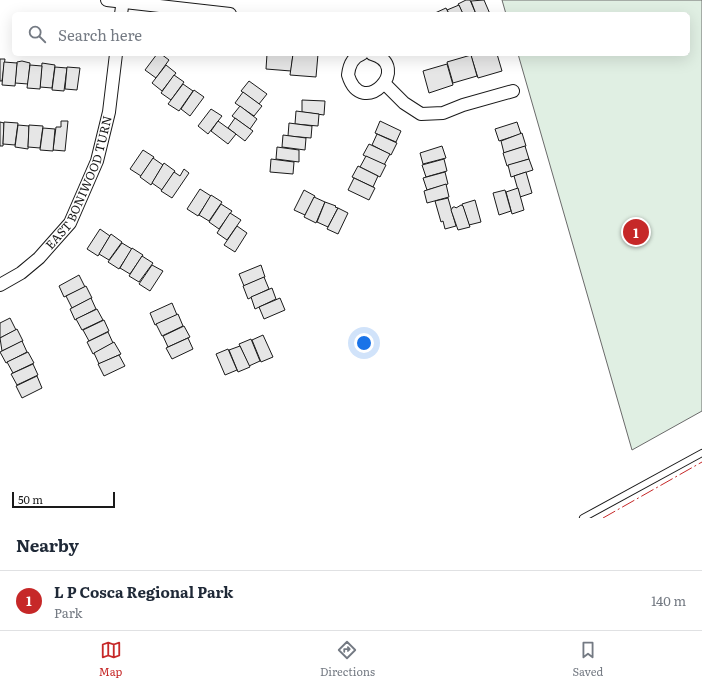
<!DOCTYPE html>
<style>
body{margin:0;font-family:Literata,serif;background:#f6f6f7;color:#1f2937}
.scale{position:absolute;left:12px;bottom:10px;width:103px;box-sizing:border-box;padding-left:4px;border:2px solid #1a1a1a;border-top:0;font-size:11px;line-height:14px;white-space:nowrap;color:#1a1a1a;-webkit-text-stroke:3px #fff;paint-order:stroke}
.you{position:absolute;left:364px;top:343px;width:14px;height:14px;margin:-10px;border:3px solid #fff;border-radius:50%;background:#1a73e8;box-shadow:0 0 0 6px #1a73e833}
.badge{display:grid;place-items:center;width:26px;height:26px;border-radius:50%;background:#c62828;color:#fff;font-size:13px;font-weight:700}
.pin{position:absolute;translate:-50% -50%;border:2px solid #fff;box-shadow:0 1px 4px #0006}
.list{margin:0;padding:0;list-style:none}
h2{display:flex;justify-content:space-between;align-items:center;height:52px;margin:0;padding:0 16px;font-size:17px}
h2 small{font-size:13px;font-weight:400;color:#747a83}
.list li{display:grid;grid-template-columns:26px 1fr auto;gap:12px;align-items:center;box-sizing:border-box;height:60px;padding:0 16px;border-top:1px solid #e0e1e3}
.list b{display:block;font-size:15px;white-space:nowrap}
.list p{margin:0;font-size:13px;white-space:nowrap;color:#747a83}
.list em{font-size:13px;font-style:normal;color:#747a83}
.icon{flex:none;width:22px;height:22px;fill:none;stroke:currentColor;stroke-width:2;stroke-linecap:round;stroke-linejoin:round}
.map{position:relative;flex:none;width:702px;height:518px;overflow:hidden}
.search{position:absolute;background:#fff;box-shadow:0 4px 16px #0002;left:12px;right:12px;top:12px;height:44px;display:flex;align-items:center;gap:10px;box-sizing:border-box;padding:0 14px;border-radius:6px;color:#747a83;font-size:15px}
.sheet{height:112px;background:#fff}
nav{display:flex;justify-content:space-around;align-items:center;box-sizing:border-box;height:56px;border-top:1px solid #e0e1e3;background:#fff;font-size:11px;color:#747a83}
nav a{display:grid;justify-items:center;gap:2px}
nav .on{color:#c62828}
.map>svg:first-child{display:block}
.green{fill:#e0efe3;stroke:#6a6a6a}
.building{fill:#e6e6e6;stroke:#1a1a1a}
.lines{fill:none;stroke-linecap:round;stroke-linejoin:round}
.lane-casing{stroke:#1a1a1a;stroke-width:8}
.street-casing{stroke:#1a1a1a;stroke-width:14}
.lane{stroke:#fff;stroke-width:6}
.street{stroke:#fff;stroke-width:12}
.power{stroke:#c62828;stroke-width:1;stroke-dasharray:14 3 2 3;stroke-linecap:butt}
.labels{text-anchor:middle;stroke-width:3;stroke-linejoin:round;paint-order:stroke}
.street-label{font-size:12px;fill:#1a1a1a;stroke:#fff}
</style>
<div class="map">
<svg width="702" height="518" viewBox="0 0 702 518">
<rect width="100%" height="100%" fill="#fff"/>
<path class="green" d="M502 0H702V411L632 450 518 54H688V14H506Z"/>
<g class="building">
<path d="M466 0H470L476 14H463L458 4Z"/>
<path d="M484 0 490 14H476L471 1Z"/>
<path d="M459 5 463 14H449L447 10Z"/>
<path d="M446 8 449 14H435V13Z"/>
<path d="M157 54H161L169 60 156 78 145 70Z"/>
<path d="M267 54H293L291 71 266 69Z"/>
<path d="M293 54H318L316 77 290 75Z"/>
<path d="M478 54H497L502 71 478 78 471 56Z"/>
<path d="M471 55 477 76 453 83 447 62Z"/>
<path d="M0 59H5L2 81H0Z"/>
<path d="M22 61 30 63 28 84 15 83 17 62Z"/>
<path d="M4 62 17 63 15 86 2 85Z"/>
<path d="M42 63 55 65 52 88 40 87Z"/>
<path d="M447 64 453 85 429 93 423 71Z"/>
<path d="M30 65 42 66 40 89 27 88Z"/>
<path d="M166 65 176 73 162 91 152 83Z"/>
<path d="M55 67 67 68 64 91 52 90Z"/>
<path d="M67 67 80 68 77 90 65 89Z"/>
<path d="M174 75 184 82 171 100 161 93Z"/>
<path d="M249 81 267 94 259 104 241 91Z"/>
<path d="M183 84 193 91 179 111 168 104Z"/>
<path d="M194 90 204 97 190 116 181 109Z"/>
<path d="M243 92 262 106 254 116 235 103Z"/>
<path d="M302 100 325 101 324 115 302 112Z"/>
<path d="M240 106 257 119 250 129 232 116Z"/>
<path d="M211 109 222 116 208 134 198 126Z"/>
<path d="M296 111 319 114 318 126 295 124Z"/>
<path d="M235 118 253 131 245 141 228 128Z"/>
<path d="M61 121H68L65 151 53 150 56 127H61Z"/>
<path d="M218 121 236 134 228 144 211 131Z"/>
<path d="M380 121 401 131 396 142 375 133Z"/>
<path d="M0 122 4 123 3 146H0Z"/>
<path d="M4 122 18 123 15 145 3 144Z"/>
<path d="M517 122 521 134 499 141 495 129Z"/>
<path d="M289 123 312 126 311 138 288 136Z"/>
<path d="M18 125 29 126 28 149 15 147Z"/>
<path d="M29 125 43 126 40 148 28 147Z"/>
<path d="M43 128 55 129 53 151 40 150Z"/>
<path d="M522 133 526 146 504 153 501 141Z"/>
<path d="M377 134 397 143 391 155 372 145Z"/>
<path d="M283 135 306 138 305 150 282 147Z"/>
<path d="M369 144 390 154 384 165 363 155Z"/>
<path d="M442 146 446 158 423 164 420 153Z"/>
<path d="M525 146 529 159 507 166 503 153Z"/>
<path d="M277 147 299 150V162L276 159Z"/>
<path d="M143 150 154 157 141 176 130 169Z"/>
<path d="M366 156 386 165 380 177 360 167Z"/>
<path d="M153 158 163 165 151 185 140 177Z"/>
<path d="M271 159 294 162 293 174 270 172Z"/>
<path d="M444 159 447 171 426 177 422 165Z"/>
<path d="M529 159 533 170 511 177 508 165Z"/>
<path d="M164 163 175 171 162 190 152 183Z"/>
<path d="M358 166 378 176 373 187 352 177Z"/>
<path d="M184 169 189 173 172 198 161 191 174 172 180 176Z"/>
<path d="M445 172 448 184 427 190 423 178Z"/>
<path d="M526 172 532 193 520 197 514 176Z"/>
<path d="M354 178 375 188 369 200 348 190Z"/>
<path d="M446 184 449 197 427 203 424 191Z"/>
<path d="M518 188 524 210 512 214 506 192Z"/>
<path d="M200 189 211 196 198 216 187 209Z"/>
<path d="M304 190 315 196 305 215 294 210Z"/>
<path d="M505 190 511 211 499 215 493 193Z"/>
<path d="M211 195 222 202 209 221 199 215Z"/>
<path d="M314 197 325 202 316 223 304 217Z"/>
<path d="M448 198 456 226 445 229 443 221 441 222 435 201Z"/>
<path d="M475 200 481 222 469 225 462 204Z"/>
<path d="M325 202 336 206 335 207 338 208 328 227 317 222Z"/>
<path d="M221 204 232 211 219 229 209 222Z"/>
<path d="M461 205 463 206 470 227 458 230 451 210 453 207H455L456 208Z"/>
<path d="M338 208 348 213 338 234 327 229Z"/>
<path d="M230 213 241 220 227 240 217 233Z"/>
<path d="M237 226 247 233 235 252 224 245Z"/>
<path d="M100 229 110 236 98 256 87 249Z"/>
<path d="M111 234 122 242 109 260 99 254Z"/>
<path d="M122 243 132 249 119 269 108 262Z"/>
<path d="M132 248 143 255 130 274 120 268Z"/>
<path d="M142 256 153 263 139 282 129 276Z"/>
<path d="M152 265 163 271 150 291 139 284Z"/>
<path d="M261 265 265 277 244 286 239 274Z"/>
<path d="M79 275 85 287 64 297 59 286Z"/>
<path d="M264 277 269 289 248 299 243 286Z"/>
<path d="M86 286 92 298 72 308 66 296Z"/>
<path d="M272 288 276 299 255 309 251 297Z"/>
<path d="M91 298 96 309 75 320 70 309Z"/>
<path d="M280 298 285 310 264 319 259 307Z"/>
<path d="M172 303 177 315 155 325 150 313Z"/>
<path d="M97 309 103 320 82 330 76 319Z"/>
<path d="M178 314 183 326 162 336 156 324Z"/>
<path d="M10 318 16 330 0 338V323Z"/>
<path d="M104 320 109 331 89 341 83 330Z"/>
<path d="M184 326 190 337 168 347 163 336Z"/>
<path d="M17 329 23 341 2 351 0 338Z"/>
<path d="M108 332 113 343 93 354 87 342Z"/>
<path d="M263 335 273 357 261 362 252 340Z"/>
<path d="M188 338 193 349 172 359 166 348Z"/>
<path d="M251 339 260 361 249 366 239 344Z"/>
<path d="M22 341 27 352 6 363 0 352Z"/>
<path d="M114 342 121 354 99 364 94 353Z"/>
<path d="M240 346 250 367 238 372 229 350Z"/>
<path d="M228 349 237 370 225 375 216 354Z"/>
<path d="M28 352 34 363 13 373 7 362Z"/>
<path d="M119 355 125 366 104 376 98 364Z"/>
<path d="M33 364 38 375 17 385 11 374Z"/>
<path d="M37 376 42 388 22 398 16 386Z"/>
</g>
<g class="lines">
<defs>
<path id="lane" d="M583 518 702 453"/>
<g id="street">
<path d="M107 0 230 14"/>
<path d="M121 14 123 0"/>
<path d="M362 54C352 57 349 66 348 75 362 121 414 66 372 54"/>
<path d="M385 84 404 103 421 114 443 113 463 105 513 91"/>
<path id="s1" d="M0 285 21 273 39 258 70 223 97 161 109 112 116 54"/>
</g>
</defs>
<use href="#lane" class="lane-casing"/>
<use href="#street" class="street-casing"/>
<use href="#lane" class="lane"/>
<use href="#street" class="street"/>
<path class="power" d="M603 518 702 462"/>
</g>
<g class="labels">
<g class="street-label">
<text dy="4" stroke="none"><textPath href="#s1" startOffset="135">EAST BONIWOOD TURN</textPath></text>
</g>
</g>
</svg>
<div class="scale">50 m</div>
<div class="you"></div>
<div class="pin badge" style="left:636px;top:232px">1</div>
<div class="search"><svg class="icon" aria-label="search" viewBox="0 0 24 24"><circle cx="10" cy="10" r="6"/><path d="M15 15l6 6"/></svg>Search here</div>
</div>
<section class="sheet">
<h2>Nearby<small></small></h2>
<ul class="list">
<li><span class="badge">1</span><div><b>L P Cosca Regional Park</b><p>Park</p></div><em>140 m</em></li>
</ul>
</section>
<nav>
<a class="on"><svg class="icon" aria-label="map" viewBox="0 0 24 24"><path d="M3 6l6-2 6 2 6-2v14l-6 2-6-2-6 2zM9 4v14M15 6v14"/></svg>Map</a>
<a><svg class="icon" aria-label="directions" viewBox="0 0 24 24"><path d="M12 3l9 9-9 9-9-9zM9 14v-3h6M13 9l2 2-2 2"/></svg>Directions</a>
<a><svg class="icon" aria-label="saved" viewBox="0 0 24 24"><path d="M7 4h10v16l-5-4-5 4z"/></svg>Saved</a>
</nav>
